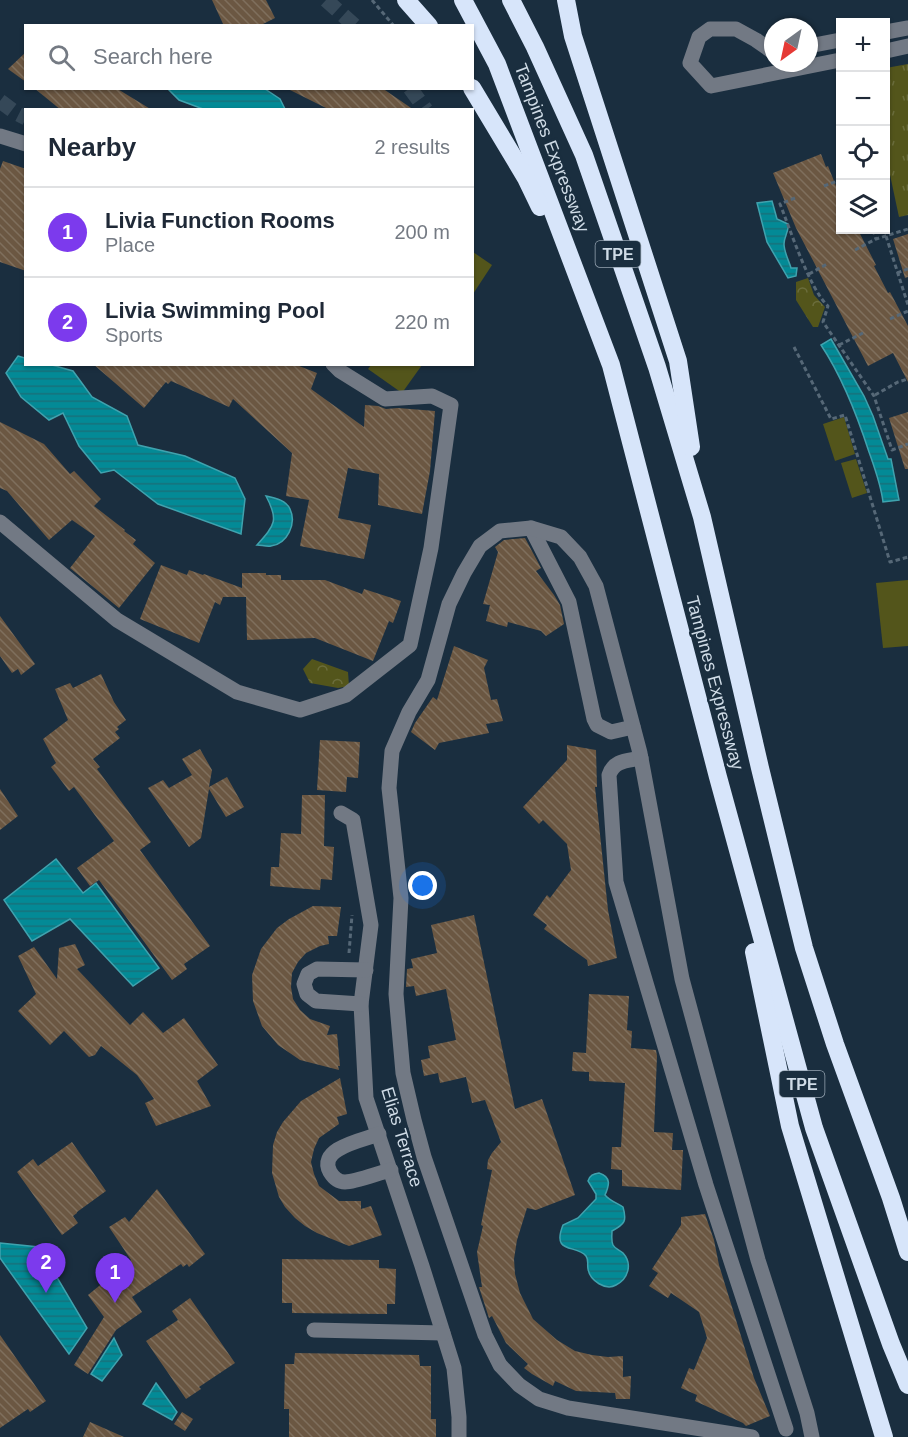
<!DOCTYPE html>
<meta charset="utf-8">
<style>
body{margin:0;font-family:Helvetica,sans-serif;background:#f6f6f7;color:#1f2937}
.controls{position:absolute;right:18px;top:18px;display:grid;overflow:hidden;border-radius:0px;box-shadow:0 2px 4px #0004}
.controls button{width:54px;height:54px;display:grid;place-items:center;padding:0;border:0;border-bottom:2px solid #e0e1e3;background:#fff;color:#1f2937;font:30px sans-serif}
.compass{position:absolute;left:764px;top:18px;width:54px;height:54px;border-radius:50%;background:#fff;box-shadow:0 2px 4px #0004;rotate:213deg}
.you{position:absolute;left:423px;top:886px;width:21px;height:21px;margin:-15px;border:4px solid #fff;border-radius:50%;background:#1a73e8;box-shadow:0 0 0 9px #1a73e833}
.badge{display:grid;place-items:center;width:39px;height:39px;border-radius:50%;background:#7c3aed;color:#fff;font-size:20px;font-weight:700}
.pin{position:absolute;translate:-50% -50px;filter:drop-shadow(0 2px 3px #0008)}
.pin::after{content:'';position:absolute;top:32px;width:21px;height:18px;background:inherit;clip-path:polygon(0 0,100% 0,50% 100%)}
.list{margin:0;padding:0;list-style:none}
h2{display:flex;justify-content:space-between;align-items:center;height:78px;margin:0;padding:0 24px;font-size:26px}
h2 small{font-size:20px;font-weight:400;color:#747a83}
.list li{display:grid;grid-template-columns:39px 1fr auto;gap:18px;align-items:center;box-sizing:border-box;height:90px;padding:0 24px;border-top:2px solid #e0e1e3}
.list b{display:block;font-size:22px;white-space:nowrap}
.list p{margin:0;font-size:20px;white-space:nowrap;color:#747a83}
.list em{font-size:20px;font-style:normal;color:#747a83}
.icon{flex:none;width:33px;height:33px;fill:none;stroke:currentColor;stroke-width:2;stroke-linecap:round;stroke-linejoin:round}
.map{position:relative;flex:none;width:908px;height:1437px;overflow:hidden}
.search{position:absolute;background:#fff;box-shadow:0 2px 4px #0004;left:24px;top:24px;width:450px;height:66px;display:flex;align-items:center;gap:15px;box-sizing:border-box;padding:0 21px;border-radius:0px;color:#747a83;font-size:22px}
.panel{position:absolute;background:#fff;box-shadow:0 2px 4px #0004;left:24px;top:108px;width:450px;height:258px;border-radius:0px}
.map>svg:first-child{display:block}
.grass{fill:url(#grass-tufts)}
.park{fill:url(#park-crowns)}
.pitch{fill:#53551b}
.water{fill:url(#water-rules);stroke:#40a2ae;stroke-width:1.5}
.building{fill:url(#building-back-hatch)}
.lines{fill:none;stroke-linecap:round;stroke-linejoin:round}
.minor-tunnel{stroke:#354858;stroke-width:15;stroke-dasharray:15 8;stroke-linecap:butt}
.path{stroke:#566877;stroke-width:3;stroke-dasharray:4.5 3;stroke-linecap:butt}
.minor{stroke:#727984;stroke-width:15}
.highway{stroke:#d7e5fa;stroke-width:18}
.labels{text-anchor:middle;stroke-width:5;stroke-linejoin:round;paint-order:stroke}
.shield{fill:#1a2e3f;stroke:#99a7b4;stroke-width:1.5}
.shield-label{font-size:16px;font-weight:bold;fill:#cfdbe6}
.street-label{font-size:18px;fill:#cfdbe6;stroke:#1a2e3f}
</style>
<div class="map">
<svg width="908" height="1437" viewBox="0 0 908 1437">
<defs>
<pattern id="grass-tufts" width="24" height="20" patternUnits="userSpaceOnUse" patternTransform="scale(1.5)"><rect width="24" height="20" fill="#53551b"/><path d="M3 7l-1-3M5 7V3M7 7l1-3M15 17l-1-3M17 17v-4M19 17l1-3" fill="none" stroke="#6b6d3c"/></pattern>
<pattern id="park-crowns" width="20" height="18" patternUnits="userSpaceOnUse" patternTransform="scale(1.5)"><rect width="20" height="18" fill="#53551b"/><path d="M2 6a3 3 0 1 1 6 0M12 15a3 3 0 1 1 6 0" fill="none" stroke="#6b6d3c"/></pattern>
<pattern id="water-rules" width="6" height="5" patternUnits="userSpaceOnUse" patternTransform="scale(1.5)"><rect width="6" height="5" fill="#038a96"/><path d="M0 2.5h6" fill="none" stroke="#18717a"/></pattern>
<pattern id="building-back-hatch" width="6" height="6" patternUnits="userSpaceOnUse" patternTransform="scale(1.5)"><rect width="6" height="6" fill="#6b5742"/><path d="M-1 5l2 2M0 0l6 6M5-1l2 2" fill="none" stroke="#7f6f5d"/></pattern>
</defs>
<rect width="100%" height="100%" fill="#1a2e3f"/>
<path class="grass" d="M908 64V215L899 217 886 156V68Z"/>
<g class="park">
<path d="M808 278 814 295 825 307 818 327H813L796 300V282Z"/>
<path d="M312 659 348 672 349 686 338 688 310 683 303 669Z"/>
</g>
<g class="pitch">
<path d="M473 252 492 265 473 294Z"/>
<path d="M371 365H422L402 393 368 369Z"/>
<path d="M844 417 855 454 835 461 823 424Z"/>
<path d="M856 459 867 493 852 498 841 463Z"/>
<path d="M908 580V646L883 648 876 583Z"/>
</g>
<g class="water">
<path d="M168 89H265L280 99 285 109H203L179 100Z"/>
<path d="M772 201 777 219 788 224C789 232 784 236 784 244 784 252 789 261 791 268H797L796 276 788 278 767 242 757 203Z"/>
<path d="M831 339 864 396 873 416 888 459H891L899 500 883 502C881 485 875 469 869 452 857 415 843 378 821 345Z"/>
<path d="M18 356 25 358 26 364 52 365 73 371 92 397 127 416 138 445 185 456 235 478 245 499 241 534 158 504 114 470 101 473 79 446 63 413 49 420 21 397 6 373Z"/>
<path d="M266 496C275 498 286 500 290 509 297 524 287 544 271 546 267 547 261 545 257 545 275 525 279 520 266 496Z"/>
<path d="M56 859 83 893 96 883 159 968 133 986 70 919 32 941 4 900Z"/>
<path d="M599 1173C612 1177 609 1186 605 1195 610 1201 617 1203 623 1207 627 1221 625 1224 612 1231 612 1235 611 1241 613 1245 615 1249 620 1250 623 1253 633 1264 628 1279 616 1285 606 1291 590 1281 588 1269 587 1264 589 1260 586 1256 577 1244 551 1255 563 1225L578 1218 596 1199V1194L588 1181C590 1175 593 1174 599 1173Z"/>
<path d="M0 1243 39 1247 87 1328 69 1354 0 1258Z"/>
<path d="M114 1338 122 1355 102 1381 91 1374Z"/>
<path d="M156 1383 177 1412 172 1420 143 1404Z"/>
</g>
<g class="building">
<path d="M212 0H266L275 18 259 26H224Z"/>
<path d="M26 52V82L8 69Z"/>
<path d="M34 88H116L152 110H61Z"/>
<path d="M286 88H382L414 110H330Z"/>
<path d="M821 154 826 167 828 166 840 196V230H858L876 265 874 266 888 293 890 292 908 326V382L893 353 868 366 796 228 773 173Z"/>
<path d="M3 161 26 169V271L0 262V169Z"/>
<path d="M908 234V277L905 278 893 239Z"/>
<path d="M93 364H294L317 373 311 389 364 427 365 405 378 406 386 409 398 408 435 411 430 471 422 514 378 505 379 474 348 468 338 518 371 525 364 559 300 546 309 500 286 496 292 453 233 399 229 407 171 381 168 384 166 382 144 408Z"/>
<path d="M908 412V469H905L889 418Z"/>
<path d="M0 422 44 444 70 474 74 471 101 499 94 506 125 530 124 531 136 540 133 544 155 563 119 608 70 568 95 536 72 520 49 540 7 491 0 488Z"/>
<path d="M525 538 541 568 536 571 554 595 560 605 564 624 546 636 541 631 508 622 507 627 486 621 490 605 483 604 498 552 495 547 504 540Z"/>
<path d="M161 565 187 575 189 570 203 575 204 574 242 588V573H266V575H281V580H325L362 594 364 589 401 601 393 623 389 621 373 661 315 638 247 640 246 597H223L220 605 215 602 199 643 140 619Z"/>
<path d="M0 616 35 664 21 675 18 669 12 673 0 656Z"/>
<path d="M454 646 488 660 484 668 491 700 497 699 503 721 486 724 489 733 439 743 435 750 411 732 415 723 433 697 437 700Z"/>
<path d="M101 674 114 702 126 720 117 727 119 729 115 732 120 738 93 759 100 767 97 769 151 842 140 850 210 946 184 964 187 969 172 980 99 880 90 886 77 868 114 841 74 787 69 791 51 767 56 763 43 739 68 720 55 689 70 683 73 688Z"/>
<path d="M320 740 360 742 358 778 347 777 346 792 317 790Z"/>
<path d="M567 745 596 750 597 787H595L608 910 617 958 588 966 587 960 544 929 547 925 533 915 547 895 550 898 571 870 567 844 543 820 539 824 523 807 567 760Z"/>
<path d="M200 749 212 770 209 787 227 777 244 807 226 817 209 789 201 838 189 847 148 788 163 780 169 788 192 775 182 759Z"/>
<path d="M0 789 18 816 0 830Z"/>
<path d="M302 795H325L324 846 334 847 332 880 321 879 320 890 270 886 271 867H279L281 833 301 834Z"/>
<path d="M313 906 341 907 337 936H328L329 944 320 946 306 953 298 962 292 973 291 987 293 999 300 1010 310 1019 330 1026 327 1035 337 1034 340 1066H338L339 1070 300 1060 278 1045 262 1026 253 1001 252 975 261 949 277 928 289 919Z"/>
<path d="M474 915 515 1109 542 1099 575 1195 536 1210 527 1208 517 1240 514 1259 515 1274 520 1293 533 1319 557 1340 575 1351 592 1355 608 1357 623 1356V1377L631 1376 630 1399H616L615 1393 576 1391 555 1381 553 1386 532 1374 524 1368 528 1364 506 1343 492 1316 489 1318 479 1287H482L477 1252 483 1226 481 1225 492 1170 487 1169 488 1160 492 1153 501 1142 485 1100 472 1103 466 1077 440 1083 438 1073 424 1076 421 1060 430 1058 428 1046 456 1040 446 989 416 996 414 986 406 987 407 969 413 968 411 959 437 953 431 925Z"/>
<path d="M75 944 85 965 77 969 130 1025 143 1012 163 1033 184 1018 218 1065 197 1081 211 1106 156 1126 145 1103 154 1099 137 1075 101 1046 95 1055 89 1057 64 1031 50 1045 18 1011 36 994 18 956 34 947 57 979 59 948Z"/>
<path d="M589 994 629 996 627 1030 632 1031 631 1048 656 1050 657 1056 654 1132 673 1133 672 1150H683L681 1190 622 1186V1170L611 1169 612 1147H621L625 1083 589 1081V1072L572 1071 573 1052 586 1053Z"/>
<path d="M340 1078 347 1114 337 1117 339 1124 319 1138 314 1149 311 1162 314 1174 319 1186 339 1201H361V1209L371 1206 382 1235 349 1246 317 1233 305 1226 295 1218 285 1207 279 1197 272 1173 273 1145 277 1132 283 1122 301 1101Z"/>
<path d="M72 1142 106 1191 77 1212V1213L73 1216 78 1223 62 1235 17 1172 33 1159 38 1166Z"/>
<path d="M157 1189 205 1254 189 1267 187 1264 183 1267 181 1264 132 1297 142 1312 116 1330 88 1374 74 1365 104 1317 88 1295 131 1260 109 1227 125 1217 129 1222Z"/>
<path d="M705 1214 714 1240 719 1265 754 1378 770 1416 746 1426 743 1423 695 1401 697 1395 681 1388 689 1368 694 1370 707 1338 699 1312 671 1293 668 1298 649 1286 658 1273 652 1269 681 1225V1217Z"/>
<path d="M282 1259 379 1260V1268L396 1269 395 1304H387V1314L292 1313V1303H282Z"/>
<path d="M190 1298 235 1363 199 1387 201 1389 186 1399 146 1341 178 1320 172 1311Z"/>
<path d="M0 1335 46 1401 30 1412 28 1409 0 1428Z"/>
<path d="M295 1353 419 1355 420 1366H431V1419H436V1437H289V1409H284L285 1364H294Z"/>
<path d="M182 1412 193 1419 185 1431 174 1424Z"/>
<path d="M90 1422 124 1437H83Z"/>
</g>
<g class="lines">
<g class="minor-tunnel">
<path d="M326 0 355 26"/>
<path d="M410 88 426 110"/>
<path d="M0 101 16 113 26 118"/>
</g>
<g class="path">
<path d="M372 0 394 26"/>
<path d="M824 186 840 180"/>
<path d="M795 198 780 204C790 229 810 290 828 306L823 322 874 396 892 450 908 444"/>
<path d="M873 230 876 239"/>
<path d="M886 236 908 305"/>
<path d="M855 250 876 239 908 229"/>
<path d="M897 273 908 269"/>
<path d="M809 274 827 264"/>
<path d="M890 319 908 311"/>
<path d="M839 345 863 333"/>
<path d="M794 347 831 419 845 415 890 562 908 557"/>
<path d="M875 395 898 382 908 379"/>
<path d="M349 953 352 915"/>
</g>
<g class="minor">
<path d="M886 32 908 28"/>
<path d="M809 46 840 40"/>
<path d="M886 51 908 46"/>
<path d="M773 52 756 40 736 29H710L699 37 690 63 711 86 840 60"/>
<path d="M0 136 26 144"/>
<path d="M0 522 117 620 237 692 300 710 346 695 410 645 431 548 451 405 432 396 385 399 340 371 333 364"/>
<path d="M531 528 569 602 594 719 597 725 611 732 633 727"/>
<path d="M641 758C627 761 614 760 609 775L616 882 706 1185 786 1429"/>
<path d="M341 813 353 820 371 925 361 1004 366 1098 422 1266 454 1368 459 1417V1437"/>
<path d="M361 1004 316 1001 307 994 304 984 308 974 317 969 366 970"/>
<path d="M379 1134C364 1140 317 1148 330 1172 333 1177 338 1182 345 1182 356 1182 378 1173 391 1170"/>
<path d="M314 1330 443 1333"/>
<path d="M752 1437 568 1408 539 1399 519 1385 500 1365 485 1335 424 1157 414 1120 403 1073 396 994 401 898 389 788 392 751 409 712 428 680 449 604 464 573 480 546 500 531 531 528 561 537 580 557 596 586 640 753 682 979 758 1260 807 1413 812 1437"/>
</g>
<g class="highway">
<path d="M406 0 429 26"/>
<path d="M463 0 497 64 611 365 718 777 814 1128 891 1344 908 1385"/>
<path d="M511 0 535 47 584 155 657 367 702 517 760 768 804 948 835 1044 891 1198 908 1252"/>
<path d="M566 0 573 36 678 361 691 447"/>
<path d="M472 88 526 178 540 207"/>
<path d="M754 952 790 1126 884 1437"/>
</g>
</g>
<g class="labels">
<g class="shield">
<rect x="595.5" y="241" width="45" height="26" rx="4.5"/>
<rect x="779.5" y="1071" width="45" height="26" rx="4.5"/>
</g>
<g class="shield-label">
<text x="618" y="260">TPE</text>
<text x="802" y="1090">TPE</text>
</g>
<g class="street-label">
<text transform="translate(552 148) rotate(69)" y="6">Tampines Expressway</text>
<text transform="translate(715 683) rotate(75)" y="6">Tampines Expressway</text>
<text transform="translate(402 1137) rotate(73)" y="6">Elias Terrace</text>
</g>
</g>
</svg>
<div class="controls">
<button>+</button>
<button>−</button>
<button><svg class="icon" aria-label="locate" viewBox="0 0 24 24"><circle cx="12" cy="12" r="6"/><path d="M12 2v4M12 18v4M2 12h4M18 12h4"/></svg></button>
<button><svg class="icon" aria-label="layers" viewBox="0 0 24 24"><path d="M12 4l9 5-9 5-9-5zM3 14l9 5 9-5"/></svg></button>
</div>
<svg class="compass" viewBox="-18 -18 36 36"><path d="M0-13l5 13h-10z" fill="#e53935"/><path d="M0 13l5-13h-10z" fill="#747a83"/></svg>
<div class="you"></div>
<div class="pin badge" style="left:115px;top:1303px">1</div>
<div class="pin badge" style="left:46px;top:1293px">2</div>
<div class="search"><svg class="icon" aria-label="search" viewBox="0 0 24 24"><circle cx="10" cy="10" r="6"/><path d="M15 15l6 6"/></svg>Search here</div>
<section class="panel">
<h2>Nearby<small>2 results</small></h2>
<ul class="list">
<li><span class="badge">1</span><div><b>Livia Function Rooms</b><p>Place</p></div><em>200 m</em></li>
<li><span class="badge">2</span><div><b>Livia Swimming Pool</b><p>Sports</p></div><em>220 m</em></li>
</ul>
</section>
</div>
